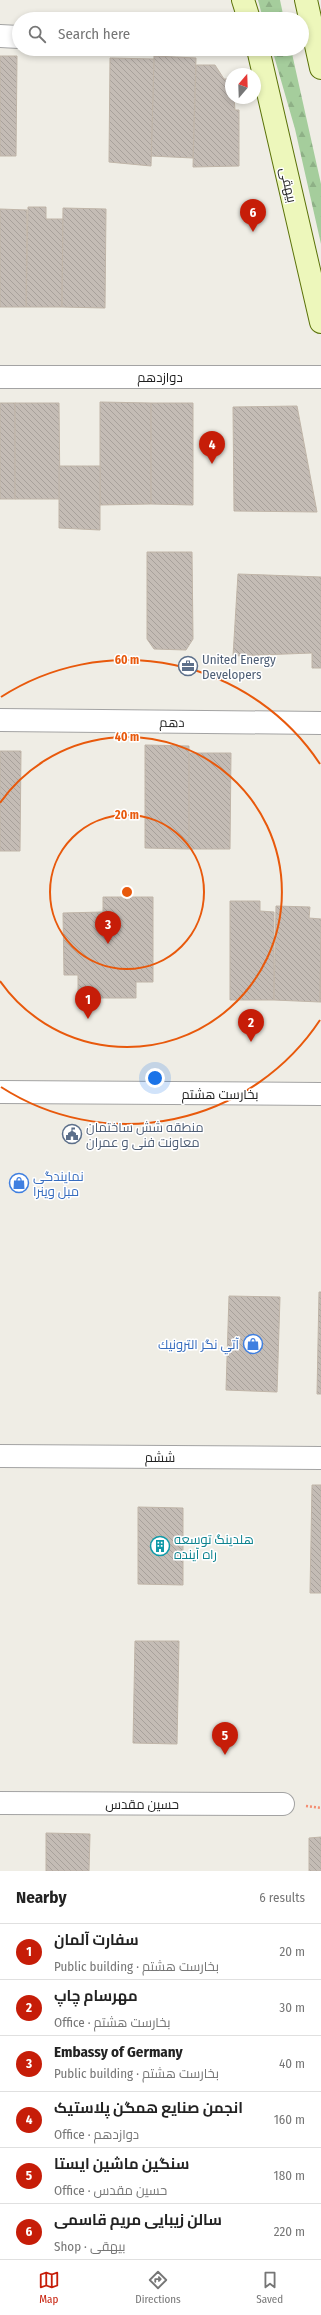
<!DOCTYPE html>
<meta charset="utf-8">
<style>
body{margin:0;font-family:"Fira Sans Condensed",Cairo,sans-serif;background:#f2f2f2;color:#222}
.compass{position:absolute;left:225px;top:68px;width:36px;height:36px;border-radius:50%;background:#fff;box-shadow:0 2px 6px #0003;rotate:19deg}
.you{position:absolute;left:155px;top:1078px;width:14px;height:14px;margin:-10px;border:3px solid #fff;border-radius:50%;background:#1a73e8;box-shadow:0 0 0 6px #1a73e833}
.badge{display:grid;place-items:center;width:26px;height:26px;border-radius:50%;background:#c61d08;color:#fff;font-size:13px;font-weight:700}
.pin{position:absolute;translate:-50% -33px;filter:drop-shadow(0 1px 2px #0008)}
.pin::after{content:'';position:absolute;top:21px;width:14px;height:12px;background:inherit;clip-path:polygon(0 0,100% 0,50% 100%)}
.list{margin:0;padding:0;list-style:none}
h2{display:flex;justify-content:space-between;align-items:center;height:52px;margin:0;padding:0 16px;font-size:17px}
h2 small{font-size:13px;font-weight:400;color:#767676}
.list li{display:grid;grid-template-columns:26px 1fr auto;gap:12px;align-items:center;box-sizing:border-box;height:56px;padding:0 16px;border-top:1px solid #e0e0e0}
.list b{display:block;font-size:15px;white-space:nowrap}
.list p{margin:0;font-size:13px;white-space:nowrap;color:#767676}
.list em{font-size:13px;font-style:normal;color:#767676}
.icon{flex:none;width:22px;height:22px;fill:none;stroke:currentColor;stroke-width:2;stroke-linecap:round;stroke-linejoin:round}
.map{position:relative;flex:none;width:321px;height:1871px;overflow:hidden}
.search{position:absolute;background:#fff;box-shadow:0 2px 6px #0003;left:12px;right:12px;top:12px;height:44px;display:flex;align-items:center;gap:10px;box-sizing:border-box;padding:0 14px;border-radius:22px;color:#767676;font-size:15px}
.sheet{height:388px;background:#fff}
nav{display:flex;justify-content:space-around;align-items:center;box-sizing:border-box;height:56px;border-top:1px solid #e0e0e0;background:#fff;font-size:11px;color:#767676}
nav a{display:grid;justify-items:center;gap:2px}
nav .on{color:#c61d08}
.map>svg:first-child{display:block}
.forest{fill:url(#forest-firs)}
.building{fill:url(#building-back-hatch);stroke:#c0b5a8}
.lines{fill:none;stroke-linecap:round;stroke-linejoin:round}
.street-casing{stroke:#a3a3a3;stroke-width:24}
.secondary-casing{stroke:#5b7209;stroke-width:24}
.path{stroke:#f48d71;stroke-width:2.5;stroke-dasharray:2 2;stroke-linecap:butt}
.street{stroke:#fff;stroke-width:22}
.secondary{stroke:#edf7bb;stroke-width:22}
.ring{fill:none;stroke:#e8590c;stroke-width:2}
.labels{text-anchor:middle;stroke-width:3;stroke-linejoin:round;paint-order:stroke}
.street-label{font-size:13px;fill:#1f1f1f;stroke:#fff}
.service-label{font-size:13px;fill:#4e5e75;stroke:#fff;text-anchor:start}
.shop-label{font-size:13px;fill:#366cbe;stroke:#fff;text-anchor:start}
.culture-label{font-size:13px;fill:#0d838f;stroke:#fff;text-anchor:start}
.centre{fill:#e8590c;stroke:#fff;stroke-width:2}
.ring-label{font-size:12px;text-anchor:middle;font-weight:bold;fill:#e8590c;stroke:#fff;stroke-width:3;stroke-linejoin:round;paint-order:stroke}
</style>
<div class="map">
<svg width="321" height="1871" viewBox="0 0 321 1871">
<defs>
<pattern id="forest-firs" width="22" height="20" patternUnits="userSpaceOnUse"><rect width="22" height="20" fill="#a5cd9c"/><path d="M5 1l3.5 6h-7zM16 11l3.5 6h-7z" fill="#8eb086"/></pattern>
<pattern id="building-back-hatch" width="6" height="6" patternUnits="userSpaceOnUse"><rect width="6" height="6" fill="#c4bcb5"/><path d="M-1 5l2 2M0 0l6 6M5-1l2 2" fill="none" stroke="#a8a19b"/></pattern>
</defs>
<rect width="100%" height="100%" fill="#efede5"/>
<g class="forest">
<path d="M258 0H280L284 19H263Z"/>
<path d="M272 49H291L321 184V244L295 129Z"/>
</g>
<g class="building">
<path d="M0 56H17L16 156H0Z"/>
<path d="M154 56 196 58 193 158 151 156Z"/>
<path d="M110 58 154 59 151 166 109 162Z"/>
<path d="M196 65H215L224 79H230V97L234 98 235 110H239V166L193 167Z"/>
<path d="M28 207H46V219H63L62 307H26Z"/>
<path d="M63 208 106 209 105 308 62 307Z"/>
<path d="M0 209 27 210 26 307H0Z"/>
<path d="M100 402 151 403V504L100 505Z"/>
<rect x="0" y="403" width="15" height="96"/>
<path d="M15 403H59L60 499H15Z"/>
<path d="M151 403H193V505L151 504Z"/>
<path d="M297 406 317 512 234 511 233 407Z"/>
<path d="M59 466H100V530L59 528Z"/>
<path d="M147 552H192L193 639 186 650 154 649 147 639Z"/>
<path d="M238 574 321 577V668H312V653L233 656Z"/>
<path d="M145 745 189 746V849L145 848Z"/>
<path d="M0 751H21L20 851H0Z"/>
<path d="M189 753H231L230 849H189Z"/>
<path d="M103 897H153V982H136V998H78V975H64L63 913 103 912Z"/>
<path d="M230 901H260V911L274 912V1000H230Z"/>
<path d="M276 906 310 907 309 918 321 919 320 1002 274 1000Z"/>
<path d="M321 942V1002H320Z"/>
<path d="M319 1292H321V1394H317Z"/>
<path d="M229 1296 280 1297 277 1392 226 1390Z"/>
<path d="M312 1485H321V1593H310Z"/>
<path d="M138 1507 183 1508V1585L138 1584Z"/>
<path d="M135 1641H179L177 1744 133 1743Z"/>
<path d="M46 1833 90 1834 89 1871H46Z"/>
<path d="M321 1837V1871H309V1838Z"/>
</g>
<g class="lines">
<defs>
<g id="street">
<path d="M0 36 19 37"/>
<path d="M0 377H321"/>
<path d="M0 720 321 723"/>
<path d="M0 1092 321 1094"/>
<path d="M0 1456 321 1458"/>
<path d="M0 1803 283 1804"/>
</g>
<g id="secondary">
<path d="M243 0 249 19"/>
<path d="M306 0 321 68"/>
<path d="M258 49 321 322"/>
</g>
</defs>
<use href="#street" class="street-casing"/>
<use href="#secondary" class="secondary-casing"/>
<path class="path" d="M306 1806 321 1808"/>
<use href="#street" class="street"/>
<use href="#secondary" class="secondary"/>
</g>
<g class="ring">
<circle cx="127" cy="892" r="77"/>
<path d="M0 803A155 155 0 1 1 0 981"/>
<path d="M320 1020A232 232 0 0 1 1 1087M1 697A232 232 0 0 1 320 764"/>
</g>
<defs>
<symbol id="office-ring" viewBox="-11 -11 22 22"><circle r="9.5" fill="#fff" stroke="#5c6f8a" stroke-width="1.5"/><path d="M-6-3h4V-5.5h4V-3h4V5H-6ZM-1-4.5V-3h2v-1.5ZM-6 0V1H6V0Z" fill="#5c6f8a"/></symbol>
<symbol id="civic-ring" viewBox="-11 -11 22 22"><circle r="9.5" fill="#fff" stroke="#5c6f8a" stroke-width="1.5"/><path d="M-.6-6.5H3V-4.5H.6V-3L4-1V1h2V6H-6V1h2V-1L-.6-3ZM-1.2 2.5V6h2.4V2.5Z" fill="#5c6f8a"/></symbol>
<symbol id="shop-ring" viewBox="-11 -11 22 22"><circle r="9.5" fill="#fff" stroke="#3f7fe0" stroke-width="1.5"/><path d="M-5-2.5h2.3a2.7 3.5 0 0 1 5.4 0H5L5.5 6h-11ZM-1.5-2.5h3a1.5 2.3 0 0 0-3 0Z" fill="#3f7fe0"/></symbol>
<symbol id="building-ring" viewBox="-11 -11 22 22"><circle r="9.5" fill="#fff" stroke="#0f9aa8" stroke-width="1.5"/><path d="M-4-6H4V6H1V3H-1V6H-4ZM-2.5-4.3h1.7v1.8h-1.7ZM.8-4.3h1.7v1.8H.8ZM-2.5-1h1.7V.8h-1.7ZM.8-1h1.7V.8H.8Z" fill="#0f9aa8"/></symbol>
</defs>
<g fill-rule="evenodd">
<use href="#office-ring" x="177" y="655" width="22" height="22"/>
<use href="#civic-ring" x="61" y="1123" width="22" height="22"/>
<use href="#shop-ring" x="8" y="1172" width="22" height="22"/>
<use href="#shop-ring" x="242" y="1333" width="22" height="22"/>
<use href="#building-ring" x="149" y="1535" width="22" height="22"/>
</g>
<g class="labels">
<g class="street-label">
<text transform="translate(289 185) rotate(77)" y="5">بیهقی</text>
<text x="160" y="382">دوازدهم</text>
<text transform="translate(172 722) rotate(1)" y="5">دهم</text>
<text x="220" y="1099">بخارست هشتم</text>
<text x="160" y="1462">ششم</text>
<text x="142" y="1809">حسین مقدس</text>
</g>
<g class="service-label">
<text x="202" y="664">United Energy<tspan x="202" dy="15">Developers</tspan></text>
<text x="86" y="1132">منطقه شش ساختمان<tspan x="86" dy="15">معاونت فنی و عمران</tspan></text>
</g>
<g class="shop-label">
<text x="33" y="1181">نمایندگی<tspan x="33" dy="15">مبل وینرا</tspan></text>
<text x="239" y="1349" text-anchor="end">آتي نگر الترونيك</text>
</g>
<g class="culture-label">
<text x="174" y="1544">هلدینگ توسعه<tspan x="174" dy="15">راه آینده</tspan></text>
</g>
</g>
<circle cx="127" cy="892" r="6" class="centre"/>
<g class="ring-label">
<text x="127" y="664">60 m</text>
<text x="127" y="741">40 m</text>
<text x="127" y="819">20 m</text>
</g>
</svg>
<svg class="compass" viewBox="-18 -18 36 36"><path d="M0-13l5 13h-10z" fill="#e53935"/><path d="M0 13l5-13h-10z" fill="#767676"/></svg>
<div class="you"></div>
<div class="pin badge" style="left:88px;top:1019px">1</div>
<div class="pin badge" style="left:251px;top:1042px">2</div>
<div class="pin badge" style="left:108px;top:944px">3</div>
<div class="pin badge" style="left:212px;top:464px">4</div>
<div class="pin badge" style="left:225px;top:1755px">5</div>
<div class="pin badge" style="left:253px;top:232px">6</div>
<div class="search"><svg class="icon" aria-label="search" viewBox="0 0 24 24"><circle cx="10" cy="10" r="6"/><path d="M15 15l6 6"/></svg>Search here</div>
</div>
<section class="sheet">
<h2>Nearby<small>6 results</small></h2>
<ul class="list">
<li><span class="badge">1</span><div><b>سفارت آلمان</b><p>Public building · بخارست هشتم</p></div><em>20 m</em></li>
<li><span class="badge">2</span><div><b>مهرسام چاپ</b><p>Office · بخارست هشتم</p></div><em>30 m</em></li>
<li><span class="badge">3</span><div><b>Embassy of Germany</b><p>Public building · بخارست هشتم</p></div><em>40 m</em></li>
<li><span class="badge">4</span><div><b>انجمن صنایع همگن پلاستیک</b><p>Office · دوازدهم</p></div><em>160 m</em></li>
<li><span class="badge">5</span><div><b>سنگین ماشین ایستا</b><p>Office · حسین مقدس</p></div><em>180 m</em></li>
<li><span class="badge">6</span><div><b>سالن زیبایی مریم قاسمی</b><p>Shop · بیهقی</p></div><em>220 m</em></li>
</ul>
</section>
<nav>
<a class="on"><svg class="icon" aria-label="map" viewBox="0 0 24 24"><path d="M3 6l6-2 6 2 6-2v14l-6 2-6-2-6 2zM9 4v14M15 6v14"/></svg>Map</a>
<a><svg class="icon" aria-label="directions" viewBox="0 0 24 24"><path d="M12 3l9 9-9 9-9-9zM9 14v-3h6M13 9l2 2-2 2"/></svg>Directions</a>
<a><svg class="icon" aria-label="saved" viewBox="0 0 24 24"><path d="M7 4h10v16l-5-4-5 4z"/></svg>Saved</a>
</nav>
